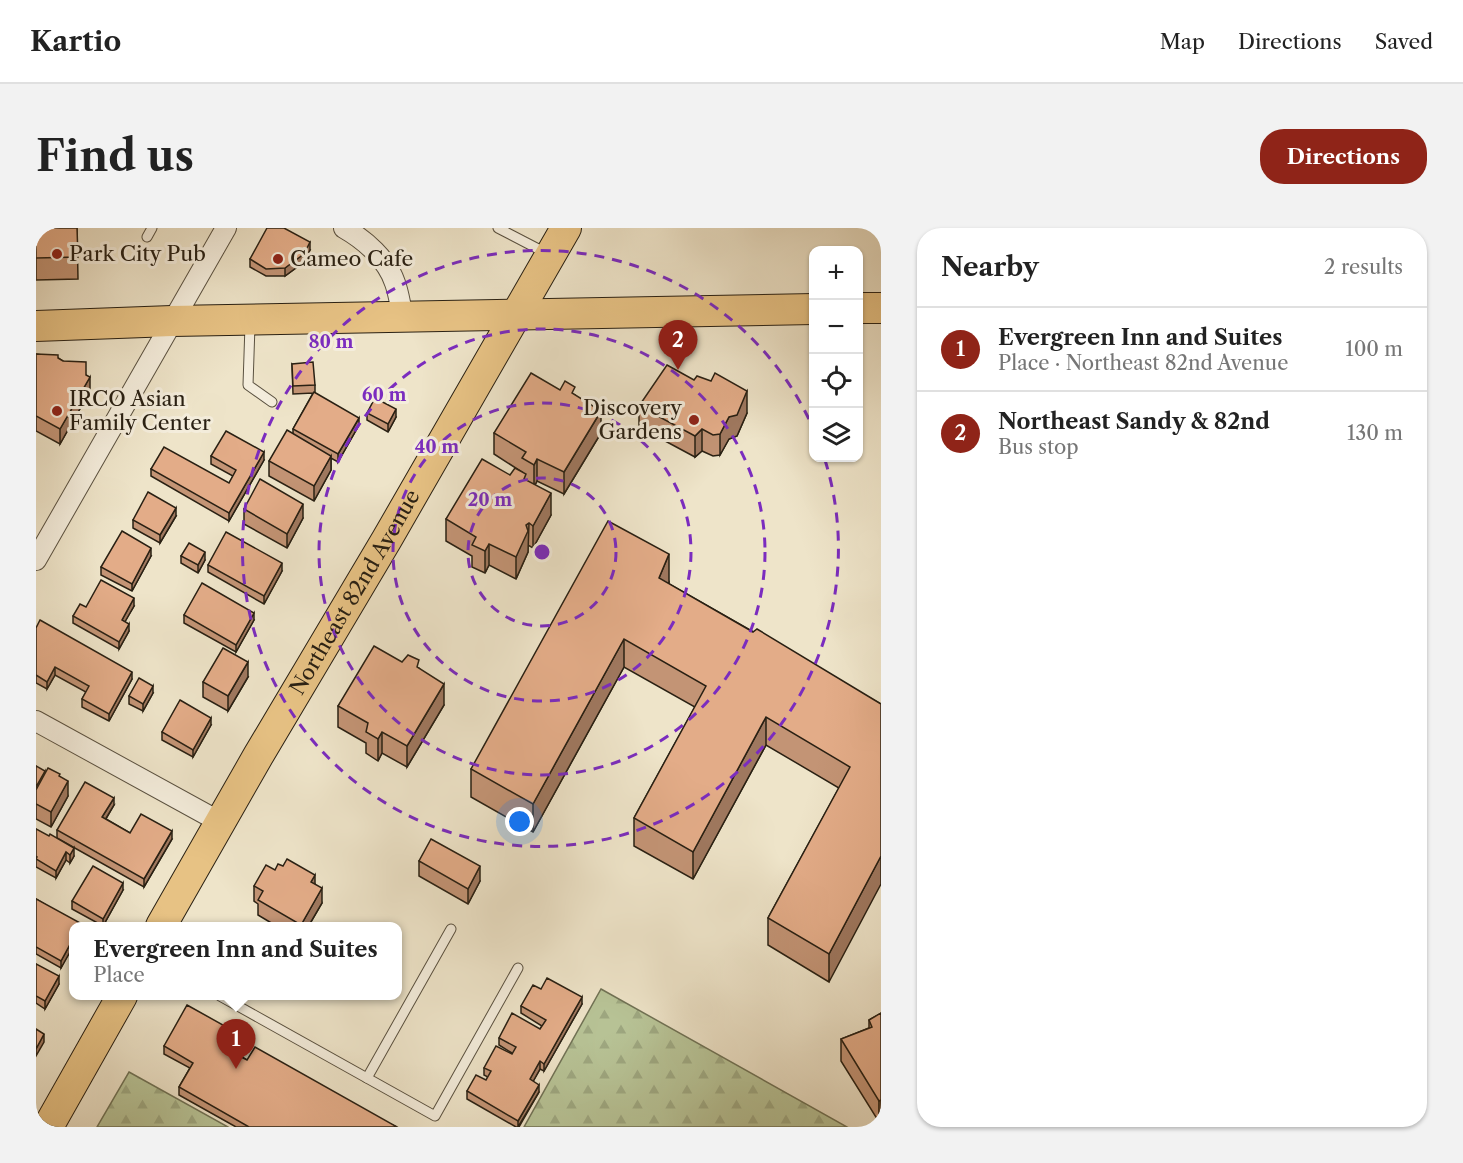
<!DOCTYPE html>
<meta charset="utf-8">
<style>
body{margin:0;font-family:"Libre Caslon Text",serif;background:#f2f2f2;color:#222}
.controls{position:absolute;right:18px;top:18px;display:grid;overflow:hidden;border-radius:12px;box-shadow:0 2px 4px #0004}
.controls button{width:54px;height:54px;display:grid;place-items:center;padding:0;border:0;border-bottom:2px solid #e0e0e0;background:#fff;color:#222;font:30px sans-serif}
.you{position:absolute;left:484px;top:594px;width:21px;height:21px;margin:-15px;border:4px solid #fff;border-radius:50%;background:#1a73e8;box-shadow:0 0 0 9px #1a73e833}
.badge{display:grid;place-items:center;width:39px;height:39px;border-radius:50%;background:#8f2418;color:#fff;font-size:20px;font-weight:700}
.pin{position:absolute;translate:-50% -50px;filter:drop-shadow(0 2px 3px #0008)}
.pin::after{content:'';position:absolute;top:32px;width:21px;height:18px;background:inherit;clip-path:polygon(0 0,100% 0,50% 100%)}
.popup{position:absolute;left:33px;top:694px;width:333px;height:78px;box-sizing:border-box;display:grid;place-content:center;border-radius:12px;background:#fff;filter:drop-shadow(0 2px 4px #0005);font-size:20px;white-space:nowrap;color:#767676}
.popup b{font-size:22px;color:#222}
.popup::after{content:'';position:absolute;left:50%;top:100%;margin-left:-12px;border:12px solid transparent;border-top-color:#fff}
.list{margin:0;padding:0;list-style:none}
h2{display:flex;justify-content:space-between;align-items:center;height:78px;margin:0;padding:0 24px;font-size:26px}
h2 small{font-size:20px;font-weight:400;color:#767676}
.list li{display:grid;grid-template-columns:39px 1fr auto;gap:18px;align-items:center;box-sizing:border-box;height:84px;padding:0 24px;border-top:2px solid #e0e0e0}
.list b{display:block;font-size:22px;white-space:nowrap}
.list p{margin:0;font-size:20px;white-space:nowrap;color:#767676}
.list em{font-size:20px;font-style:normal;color:#767676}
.icon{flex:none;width:33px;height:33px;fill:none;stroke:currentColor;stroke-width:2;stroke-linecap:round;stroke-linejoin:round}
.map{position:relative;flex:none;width:845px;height:899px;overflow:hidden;border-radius:24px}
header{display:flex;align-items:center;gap:36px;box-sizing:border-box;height:84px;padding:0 30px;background:#fff;border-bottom:2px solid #e0e0e0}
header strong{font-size:28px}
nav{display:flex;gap:33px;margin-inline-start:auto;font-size:21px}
.intro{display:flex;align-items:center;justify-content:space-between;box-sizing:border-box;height:144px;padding:0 36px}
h1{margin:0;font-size:42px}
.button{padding:15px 27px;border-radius:24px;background:#8f2418;color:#fff;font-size:21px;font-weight:700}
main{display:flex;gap:36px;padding:0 36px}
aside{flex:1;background:#fff;border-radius:24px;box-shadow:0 2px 4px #0004}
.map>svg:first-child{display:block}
.forest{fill:url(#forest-firs);stroke:#707255;stroke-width:1.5}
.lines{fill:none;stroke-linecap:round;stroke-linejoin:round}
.service-casing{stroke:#5a5140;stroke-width:11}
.minor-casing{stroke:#5a5140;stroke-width:22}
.primary-casing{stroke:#292013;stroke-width:32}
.service{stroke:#f4eddc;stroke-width:9}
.minor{stroke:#f4eddc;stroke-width:20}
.primary{stroke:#e7c284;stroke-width:30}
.wall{fill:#c39475;stroke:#292013;stroke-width:1.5}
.shaded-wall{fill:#9f785f;stroke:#292013;stroke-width:1.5}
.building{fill:#e3ac88;stroke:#292013;stroke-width:1.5}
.ring{fill:none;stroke:#7b2cbf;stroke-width:3;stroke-dasharray:10 8}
.poi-dot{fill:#8f2418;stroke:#f4eddc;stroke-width:2}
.labels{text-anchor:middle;stroke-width:6;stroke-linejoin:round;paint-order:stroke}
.poi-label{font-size:21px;fill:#292013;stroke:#f4eddc;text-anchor:start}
.street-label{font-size:21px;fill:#292013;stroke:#f4eddc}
.centre{fill:#7b2cbf;stroke:#f4eddc;stroke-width:3}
.ring-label{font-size:18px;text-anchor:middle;font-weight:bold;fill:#7b2cbf;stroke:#f4eddc;stroke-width:6;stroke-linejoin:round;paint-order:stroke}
</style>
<header>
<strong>Kartio</strong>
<nav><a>Map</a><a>Directions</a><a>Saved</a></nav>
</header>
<div class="intro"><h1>Find us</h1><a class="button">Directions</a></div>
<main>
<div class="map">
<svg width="845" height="899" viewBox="0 0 845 899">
<defs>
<pattern id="forest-firs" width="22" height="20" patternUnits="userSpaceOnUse" patternTransform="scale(1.5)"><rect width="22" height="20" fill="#b8c497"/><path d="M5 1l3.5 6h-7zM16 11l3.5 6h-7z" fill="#9ea881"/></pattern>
</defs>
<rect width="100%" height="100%" fill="#eee4c9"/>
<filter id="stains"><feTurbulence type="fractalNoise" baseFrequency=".00333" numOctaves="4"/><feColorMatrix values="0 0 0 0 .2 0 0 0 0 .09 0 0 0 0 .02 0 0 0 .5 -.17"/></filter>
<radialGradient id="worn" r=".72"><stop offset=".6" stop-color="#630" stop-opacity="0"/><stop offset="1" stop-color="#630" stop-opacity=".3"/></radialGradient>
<g class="forest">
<path d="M565 761 811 899H488Z"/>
<path d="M93 844 192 899H61Z"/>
</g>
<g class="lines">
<defs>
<g id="service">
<path d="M462 0 510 25"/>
<path d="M111 9 116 0"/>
<path d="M214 97 212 157 236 174"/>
<path d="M184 768 399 888 482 740"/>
<path d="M331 850 415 701"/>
</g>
<g id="minor">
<path d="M308 0C329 12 351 31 359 55 363 66 364 77 367 88"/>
<path d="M0 332 190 0"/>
<path d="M0 493 184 594"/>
</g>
<g id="primary">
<path d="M822 80H845"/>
<path d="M0 98 136 93 778 81"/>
<path id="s1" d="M125 698 222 528 351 311 530 0"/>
<path d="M12 899 86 768"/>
</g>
</defs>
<use href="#service" class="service-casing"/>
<use href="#minor" class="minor-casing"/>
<use href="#primary" class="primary-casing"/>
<use href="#service" class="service"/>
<use href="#minor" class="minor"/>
<use href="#primary" class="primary"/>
</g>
<g class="wall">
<path d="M0 0H41L42 51 0 52Z"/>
<path d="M274 22 268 34 249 48H230L214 39V31Z"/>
<path d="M0 126 22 130 50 147 54 163 24 216 0 203Z"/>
<path d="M256 136 279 157V165L323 197 302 234 295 230V242L278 273 233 248V233L257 206V201L277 165 257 166Z"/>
<path d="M658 152 711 185 701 208 693 211 684 227 677 228 666 223 659 229 603 199V178Z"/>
<path d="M524 162 539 167 565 205 528 266 501 253 499 257 515 287 497 320 492 317V324L480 351 453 337 449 345 436 339V328L410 313V291L474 247 486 244 458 226V205Z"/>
<path d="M331 185 360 189 352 204 331 192Z"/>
<path d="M175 228 228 232 193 293 115 248V241L193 255 197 248 175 236Z"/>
<path d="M208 281 267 290 251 320 208 296Z"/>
<path d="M140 288 124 315 97 300V292Z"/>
<path d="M115 328 96 363 65 347V339Z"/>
<path d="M145 328 169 332 162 345 145 335Z"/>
<path d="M172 337 246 343 228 376 172 344Z"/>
<path d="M633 354V356L845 476 793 754 732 717V690L803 560 730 517 657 651 598 618V590L659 479 588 439 497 604 435 569V541Z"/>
<path d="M98 378 89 393 93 403 83 421 37 395V388L50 379Z"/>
<path d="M148 387 218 392 200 424 148 395Z"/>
<path d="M0 400 96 451 73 493 46 479V471L50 464 19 447 11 461 0 455Z"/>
<path d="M366 434 383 440 408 477 371 539 346 525 342 533 330 525V515L302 499V478Z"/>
<path d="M212 449 192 483 167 469V454Z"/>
<path d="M117 465 107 483 93 476V468Z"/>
<path d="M175 497 157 529 126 512V504Z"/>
<path d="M0 538 9 546 24 549 32 568 15 599 0 591Z"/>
<path d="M78 577 70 591 94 605 136 611 108 659 21 610V602Z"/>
<path d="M0 601 38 628 34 635 30 632 20 650 0 639Z"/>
<path d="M383 633 444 653 432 676 383 648Z"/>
<path d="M239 642 279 656 286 675 272 699H242L222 687V676L218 673V658Z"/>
<path d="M87 662 67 698 36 681V673Z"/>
<path d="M0 671 46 699 25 740 0 726Z"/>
<path d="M0 736 23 756 9 781 0 775Z"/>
<path d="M505 761 546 776 508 843 504 841 497 853 503 864 483 899H480L431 871V863L450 852 452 849 448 847V840L476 826V825L463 817V810L504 801 506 798 485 785V778Z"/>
<path d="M845 785 843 894 805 833V811L833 800V792Z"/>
<path d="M128 818H212L206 829 211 832 361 899H200L143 867V859L154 840 128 826Z"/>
</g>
<g class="shaded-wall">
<path d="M274 14V22L268 34 249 48V40Z"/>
<path d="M54 149V163L24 216V201Z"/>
<path d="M711 163V185L701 208 693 211 684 227V206L693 189Z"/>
<path d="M360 181V189L352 204V196Z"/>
<path d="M565 183V205L528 266V244Z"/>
<path d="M323 190V197L302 234V226Z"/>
<path d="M666 201V223L659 229V208Z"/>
<path d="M228 224V232L193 293V285Z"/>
<path d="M295 228V242L278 273V258Z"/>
<path d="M501 231V253L498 259V237Z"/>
<path d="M515 265V287L497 320V298Z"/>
<path d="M267 276V290L251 320V306Z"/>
<path d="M140 280V288L124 315V307Z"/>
<path d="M493 295 492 324 480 351V329L490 297Z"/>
<path d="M453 316V337L449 345V323Z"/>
<path d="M115 320V328L96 363V356Z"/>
<path d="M169 324V332L162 345V337Z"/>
<path d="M633 326V354L623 378V350Z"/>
<path d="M246 335V343L228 376V368Z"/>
<path d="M98 370V378L86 399V392Z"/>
<path d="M218 385V392L200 424V417Z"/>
<path d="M93 396V403L83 421V414Z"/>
<path d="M588 411V439L497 604V576Z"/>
<path d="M212 434V449L192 483V468Z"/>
<path d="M19 439V447L11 461V454Z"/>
<path d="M96 444V451L73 493V486Z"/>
<path d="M408 456V477L371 539V518Z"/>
<path d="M117 458V465L107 483V476Z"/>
<path d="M730 489V517L657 651V624Z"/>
<path d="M175 490V497L157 529V522Z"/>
<path d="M346 504V525L342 533V511Z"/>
<path d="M9 543V550L0 566V559Z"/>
<path d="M32 553V568L15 599V584Z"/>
<path d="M78 570V577L66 597V589Z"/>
<path d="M136 603V611L108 659V651Z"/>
<path d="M38 620V628L34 635V627Z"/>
<path d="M30 624V632L20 650V643Z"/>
<path d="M845 628V656L793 754V726Z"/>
<path d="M444 638V653L432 676V661Z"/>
<path d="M279 647V662L275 654Z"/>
<path d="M87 655V662L67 698V691Z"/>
<path d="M286 660V675L272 699H265V697Z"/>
<path d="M38 709V717L25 740V733Z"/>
<path d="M23 748V756L9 781V773Z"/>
<path d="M546 769V776L508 843V836Z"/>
<path d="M8 806V814L0 828V821Z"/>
<path d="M212 811V818L203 835V828Z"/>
<path d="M504 833V841L494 859V851Z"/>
<path d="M503 857V864L482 899V893Z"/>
<path d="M845 872V893L843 894V873Z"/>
</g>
<g class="building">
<path d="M0 0H41L42 29 0 30Z"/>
<path d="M231 0H248L274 14 268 26 249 40 230 41 214 31Z"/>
<path d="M0 126 22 127V130L27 133 50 134V147L54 149 24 201 0 188Z"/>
<path d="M277 134 279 157 257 158 256 136Z"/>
<path d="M631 137 658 152 661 148 675 153 679 145 711 163 701 187 693 189 684 206 677 207 666 201 659 208 603 178Z"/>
<path d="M495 145 524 162 529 153 539 159 536 165 565 183 528 244 501 231 498 237 486 230 490 224 458 205Z"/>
<path d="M278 164 323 190 302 226 257 201Z"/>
<path d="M339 170 360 181 352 196 331 185Z"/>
<path d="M251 202 295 228 278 258 233 233Z"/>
<path d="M190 203 228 224 193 285 115 241 128 219 193 255 200 242 175 228Z"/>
<path d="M446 231 474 247 479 240 490 246 488 251 515 265 497 298 493 295 490 297 492 303 480 329 453 316 449 323 436 317 440 309 410 291Z"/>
<path d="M224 251 267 276 251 306 208 281Z"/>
<path d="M112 264 140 280 124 307 97 292Z"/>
<path d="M572 293 633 326 623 350 717 404 721 401 845 476V628L793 726 732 690 814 539 730 489 657 624 598 590 670 458 588 411 497 576 435 541Z"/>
<path d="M86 303 115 320 96 356 65 339Z"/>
<path d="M190 304 246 335 228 368 172 337Z"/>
<path d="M153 315 169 324 162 337 145 328Z"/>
<path d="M65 352 98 370 86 392 93 396 83 414 37 388 44 376 50 379Z"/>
<path d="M166 355 218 385 200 417 148 387Z"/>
<path d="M4 392 96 444 73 486 46 471 53 458 19 439 11 454 0 447V400Z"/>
<path d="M338 418 366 434 372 427 383 432 381 439 408 456 371 518 346 504 342 511 330 504 332 495 302 478Z"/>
<path d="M187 420 212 434 192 468 167 454Z"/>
<path d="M103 450 117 458 107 476 93 468Z"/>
<path d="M144 472 175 490 157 522 126 504Z"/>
<path d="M0 538 9 543 0 559Z"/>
<path d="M12 540 24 546 23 548 32 553 15 584 0 576V562Z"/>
<path d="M49 554 78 570 66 589 94 605 105 586 136 603 108 651 21 602Z"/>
<path d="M0 601 13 608 14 606 38 620 34 627 30 624 20 643 0 631 1 629 0 628Z"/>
<path d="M395 611 444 638 432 661 383 633Z"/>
<path d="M251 631 279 647 275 654 286 660 265 697 222 672 227 663 218 658 230 637 239 642 242 636 247 638Z"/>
<path d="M57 638 87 655 67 691 36 673Z"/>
<path d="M0 671 46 696 44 699H38V709L25 733 0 719Z"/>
<path d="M0 736 23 748 9 773 0 768Z"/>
<path d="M511 750 546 769 508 836 504 833 494 851 503 857 482 893 431 863 440 847 450 852 455 843 448 840 460 818 476 826 480 819 463 810 476 785 504 801 510 792 485 778 497 757 505 761Z"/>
<path d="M151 777 212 811 203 828 211 832 219 819 361 899H213L143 859 157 835 128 818Z"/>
<path d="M845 785V872L843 873 805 811 836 799 833 792Z"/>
<path d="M0 801 8 806 0 821Z"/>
</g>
<g class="ring">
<circle cx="506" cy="324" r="74"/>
<circle cx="506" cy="324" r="149"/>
<circle cx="506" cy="324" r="223"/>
<path d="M789 232A298 298 0 1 1 777 200"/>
</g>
<g class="poi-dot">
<circle cx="21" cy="26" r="6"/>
<circle cx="242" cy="31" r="6"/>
<circle cx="21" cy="183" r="6"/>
<circle cx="658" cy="192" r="6"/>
</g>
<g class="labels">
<g class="poi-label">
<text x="33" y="33">Park City Pub</text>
<text x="254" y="38">Cameo Cafe</text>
<text x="33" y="178">IRCO Asian<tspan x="33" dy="24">Family Center</tspan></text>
<text x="646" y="187" text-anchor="end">Discovery<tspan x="646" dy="24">Gardens</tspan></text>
</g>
<g class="street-label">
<text dy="7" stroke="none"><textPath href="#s1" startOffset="386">Northeast 82nd Avenue</textPath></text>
</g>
</g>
<circle cx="506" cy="324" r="9" class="centre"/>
<g class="ring-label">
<text x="295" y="120">80 m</text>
<text x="348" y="173">60 m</text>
<text x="401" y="225">40 m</text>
<text x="454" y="278">20 m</text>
</g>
<rect width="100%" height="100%" filter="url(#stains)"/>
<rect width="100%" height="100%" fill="url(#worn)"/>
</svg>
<div class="controls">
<button>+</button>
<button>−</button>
<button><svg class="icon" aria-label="locate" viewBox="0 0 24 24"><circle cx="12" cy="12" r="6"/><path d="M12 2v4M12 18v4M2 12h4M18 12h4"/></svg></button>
<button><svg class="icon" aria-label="layers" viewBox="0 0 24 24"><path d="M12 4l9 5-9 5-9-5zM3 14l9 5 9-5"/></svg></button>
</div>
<div class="you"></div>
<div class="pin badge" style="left:200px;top:841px">1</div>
<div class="popup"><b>Evergreen Inn and Suites</b>Place</div>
<div class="pin badge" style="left:642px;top:142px">2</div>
</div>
<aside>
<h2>Nearby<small>2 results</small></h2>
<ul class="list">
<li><span class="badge">1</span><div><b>Evergreen Inn and Suites</b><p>Place · Northeast 82nd Avenue</p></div><em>100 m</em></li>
<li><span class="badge">2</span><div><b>Northeast Sandy &amp; 82nd</b><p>Bus stop</p></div><em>130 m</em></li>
</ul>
</aside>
</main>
